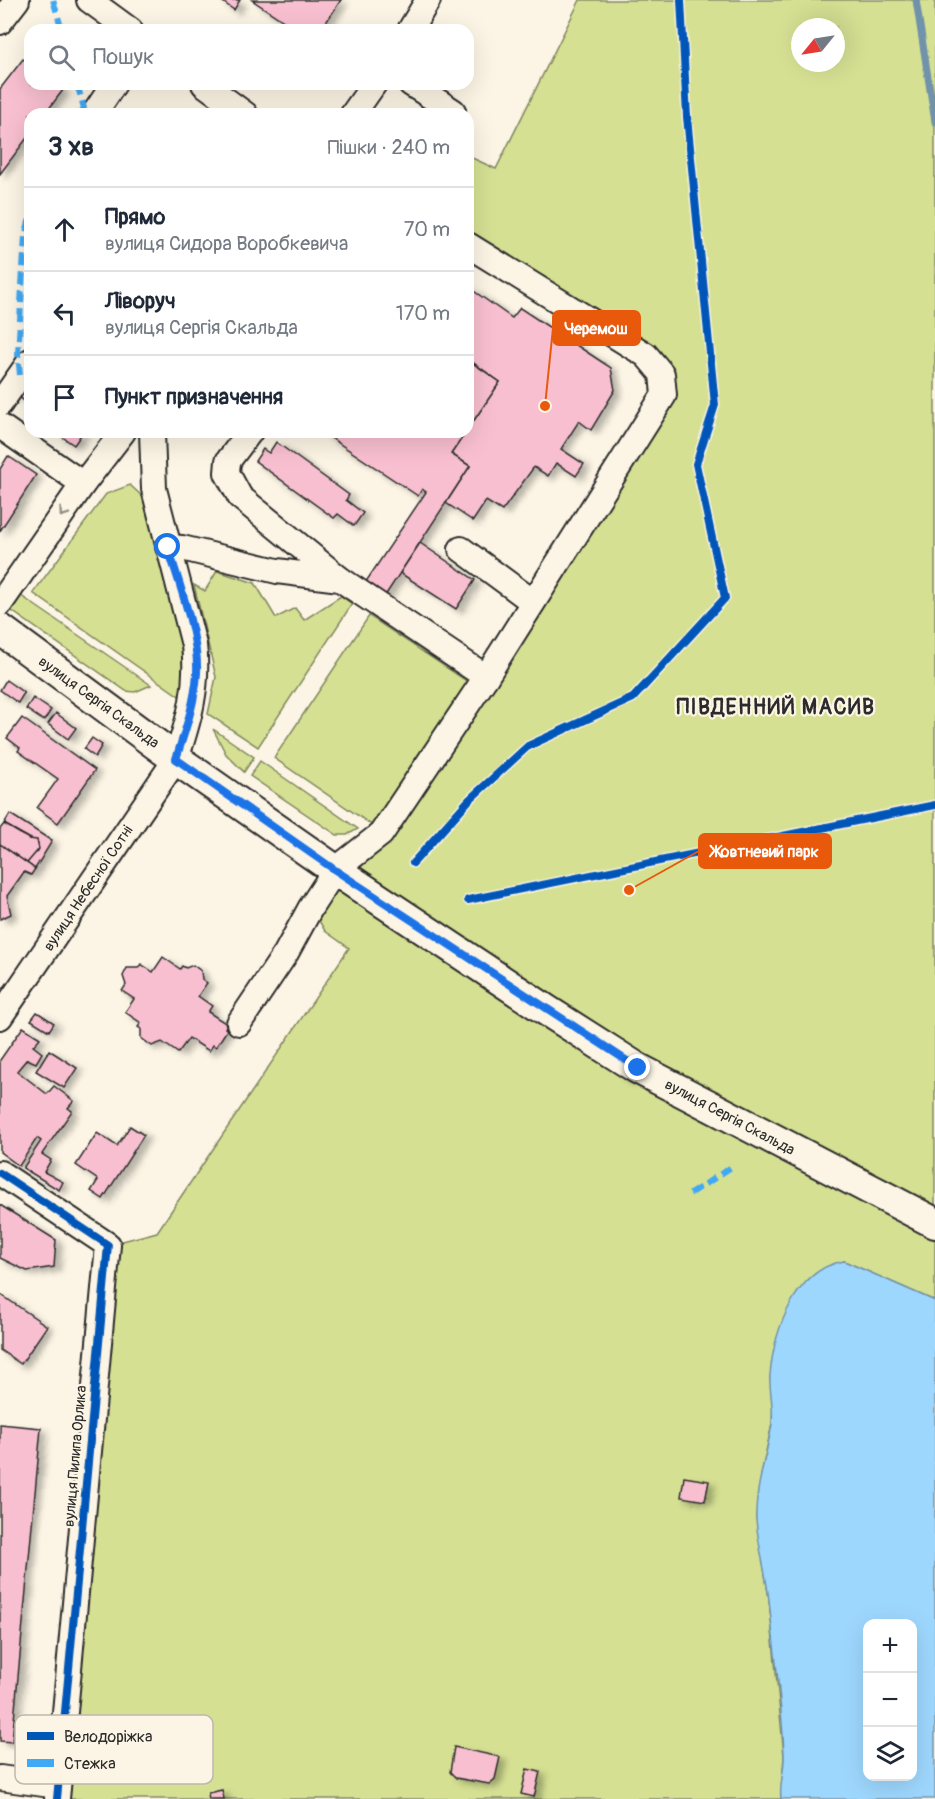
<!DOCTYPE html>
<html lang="uk">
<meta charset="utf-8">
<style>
body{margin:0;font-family:Pangolin,sans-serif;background:#f6f6f7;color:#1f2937}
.controls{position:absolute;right:18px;bottom:18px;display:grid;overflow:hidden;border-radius:12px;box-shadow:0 6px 24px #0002}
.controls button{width:54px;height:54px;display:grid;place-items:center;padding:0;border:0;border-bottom:2px solid #e0e1e3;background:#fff;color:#1f2937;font:30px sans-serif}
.compass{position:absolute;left:791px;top:18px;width:54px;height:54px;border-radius:50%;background:#fff;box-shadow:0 6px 24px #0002;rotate:240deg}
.stop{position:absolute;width:18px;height:18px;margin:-14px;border:4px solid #1a73e8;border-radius:50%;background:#fff}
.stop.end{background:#1a73e8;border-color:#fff;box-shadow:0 2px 6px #0008}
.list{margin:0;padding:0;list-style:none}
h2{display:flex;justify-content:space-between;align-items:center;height:78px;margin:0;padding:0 24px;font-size:26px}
h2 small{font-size:20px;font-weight:400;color:#747a83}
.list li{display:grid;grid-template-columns:39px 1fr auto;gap:18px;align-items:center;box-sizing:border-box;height:84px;padding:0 24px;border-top:2px solid #e0e1e3}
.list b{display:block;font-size:22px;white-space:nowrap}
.list p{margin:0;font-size:20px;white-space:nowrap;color:#747a83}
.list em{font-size:20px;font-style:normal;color:#747a83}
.icon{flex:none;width:33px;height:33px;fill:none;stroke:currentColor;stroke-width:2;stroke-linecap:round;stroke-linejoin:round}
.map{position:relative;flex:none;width:935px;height:1799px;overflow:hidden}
.search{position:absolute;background:#fff;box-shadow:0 6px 24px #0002;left:24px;top:24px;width:450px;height:66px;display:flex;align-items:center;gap:15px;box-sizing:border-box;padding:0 21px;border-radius:18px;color:#747a83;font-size:22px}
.panel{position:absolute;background:#fff;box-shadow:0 6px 24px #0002;left:24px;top:108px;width:450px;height:330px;border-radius:18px}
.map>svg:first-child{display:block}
.green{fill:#d5e093;stroke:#80865f;stroke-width:1.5;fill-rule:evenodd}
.water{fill:#9ed7fe;stroke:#7092aa;stroke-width:1.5;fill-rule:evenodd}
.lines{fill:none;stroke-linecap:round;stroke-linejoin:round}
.stream{stroke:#7092aa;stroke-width:7}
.building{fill:#f8bfd0;stroke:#2b2b2b;stroke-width:1.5;filter:url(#shadow)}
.minor-casing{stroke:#2b2b2b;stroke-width:28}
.major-casing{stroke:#2b2b2b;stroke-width:34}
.minor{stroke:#fcf5e5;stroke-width:24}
.major{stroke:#fcf5e5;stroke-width:30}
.quiet{stroke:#3fa9f5;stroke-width:6;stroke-dasharray:12 6;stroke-linecap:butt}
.cycleway-casing{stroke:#fcf5e5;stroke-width:11}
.cycleway{stroke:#0057b8;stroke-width:8}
.oneway{stroke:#949088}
.route{stroke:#1a73e8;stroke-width:8}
.labels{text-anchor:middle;stroke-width:4.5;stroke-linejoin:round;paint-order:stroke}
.street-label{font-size:15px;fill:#2b2b2b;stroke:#fcf5e5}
.district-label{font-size:21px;font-weight:bold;letter-spacing:1.5px;fill:#2b2b2b;stroke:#fcf5e5}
.key{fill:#fcf5e5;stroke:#bdb8ad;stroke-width:1.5}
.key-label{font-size:16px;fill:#2b2b2b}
.leader{fill:none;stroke:#e8590c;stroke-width:2}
.callout-dot{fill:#e8590c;stroke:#fcf5e5;stroke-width:2}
.callout{fill:#e8590c;stroke:#e8590c;stroke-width:2}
.callout-label{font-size:16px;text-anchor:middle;font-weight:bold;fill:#fff}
</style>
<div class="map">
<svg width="935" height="1799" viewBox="0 0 935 1799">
<defs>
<filter id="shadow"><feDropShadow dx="6" dy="4" stdDeviation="3" flood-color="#0004"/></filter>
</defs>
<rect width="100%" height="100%" fill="#fcf5e5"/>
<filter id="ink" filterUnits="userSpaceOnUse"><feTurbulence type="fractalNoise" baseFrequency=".0167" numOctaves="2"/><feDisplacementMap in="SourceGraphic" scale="12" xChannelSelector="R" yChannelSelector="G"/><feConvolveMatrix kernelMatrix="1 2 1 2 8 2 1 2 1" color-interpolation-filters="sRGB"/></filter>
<g filter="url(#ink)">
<g class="green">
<path d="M580 0H935V1301L844 1261 770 1377 773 1404 772 1424 762 1470 756 1517 769 1599 784 1756 781 1799H56L107 1245 157 1232 349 948 325 931 312 909 373 826 274 758 369 616 468 682 672 396 583 303 468 232V156L496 169ZM800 27H836V63H800Z"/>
<path d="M130 485 144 498 151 516 189 667 182 698 33 593 106 494Z"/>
<path d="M217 571 255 583 276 618 295 608 304 620 341 596 352 604 258 747 208 714 216 677 194 585 205 591Z"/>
<path d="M17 593 151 685 135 692 126 691 12 611 11 606Z"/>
<path d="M213 729 254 757 244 772 226 754Z"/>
<path d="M260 761 358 829 347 835H337L250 776Z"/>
</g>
<path class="water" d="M844 1261 935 1301V1799H781C779 1784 785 1769 784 1754 782 1703 774 1650 769 1600 766 1573 758 1546 756 1519 755 1487 767 1455 772 1424 774 1407 769 1391 770 1375 774 1331 795 1269 844 1261ZM868 1624H912V1776H868Z"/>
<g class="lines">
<path class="stream" d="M916 0 935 122"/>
</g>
<g class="building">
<path d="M220 0H240L234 10Z"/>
<path d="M252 0H341L321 30H297Z"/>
<path d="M23 59 30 64V84H56L63 90 45 114H30V134L0 174V89Z"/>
<path d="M468 287 512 318 520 308 602 362 611 368 615 390 591 430 579 421 561 449 584 464 576 476 556 463 548 476 534 467 502 511 486 501 473 521 446 503 470 466 451 454 500 382 468 359Z"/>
<path d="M468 360 500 382 468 429Z"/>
<path d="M30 374V405L15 394Z"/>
<path d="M60 432H83L74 445 58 434Z"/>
<path d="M322 432H466L451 454 470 466 381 602 361 589 426 492 422 489 418 496Z"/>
<path d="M276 442 349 495 346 500 363 513 354 526 338 514 334 518 255 461 263 449 269 453Z"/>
<path d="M8 456 36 475 0 531V469Z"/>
<path d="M420 543 475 580 456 609 400 573Z"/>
<path d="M6 680 24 693 18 703 0 690Z"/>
<path d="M33 698 51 710 44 721 26 709Z"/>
<path d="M56 713 76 728 68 739 48 724Z"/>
<path d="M22 718 95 770 58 823 37 808 58 779 18 751 20 748 7 738Z"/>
<path d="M92 738 102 745 95 757 84 749Z"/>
<path d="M10 814 52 841 35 869 27 863 33 854 38 852V843L4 824Z"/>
<path d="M4 824 29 839 37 840 39 849 27 863 0 844V829Z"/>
<path d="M0 844 35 869 31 875 24 872 7 896 11 914 0 919Z"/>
<path d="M163 957 180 969 182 966 186 968 193 965 201 971 202 979 207 983 198 996 212 1006 208 1012 227 1024 225 1028 227 1030 216 1047 213 1045 209 1051 189 1038 178 1053 162 1042 152 1046 141 1038V1029L138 1027 141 1023 125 1012 134 999 122 991 126 985 123 976 127 968H138L141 964 153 972Z"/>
<path d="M37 1012 54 1023 49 1031 31 1020Z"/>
<path d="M23 1027 40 1038 33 1046 42 1053 36 1063 27 1059 17 1071 47 1094 54 1086 74 1101 68 1108 72 1111 42 1154 51 1160 44 1172 63 1182 59 1190 23 1168 41 1141 37 1138 19 1166 0 1152V1060Z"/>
<path d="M49 1050 77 1068 64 1088 36 1071Z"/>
<path d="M130 1126 144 1135 103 1199 91 1191 98 1180 76 1165 97 1133 117 1146Z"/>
<path d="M0 1205 56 1240 54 1267 27 1271 0 1258Z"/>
<path d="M0 1294 47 1326 21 1364 0 1350Z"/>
<path d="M0 1424 41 1428 12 1742 0 1741Z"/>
<path d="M684 1477 709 1481 705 1501 681 1497Z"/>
<path d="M454 1747 500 1757 495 1779 489 1784 456 1778 450 1772Z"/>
<path d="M527 1769 540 1772 534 1797 521 1794Z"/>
<path d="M222 1790 224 1799H209L208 1793Z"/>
</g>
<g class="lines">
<defs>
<g id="minor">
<path d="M89 0 130 30"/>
<path d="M0 22 17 0"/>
<path d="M410 30 428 0"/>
<path d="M204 84 245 114"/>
<path d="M411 84 453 111"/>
<path d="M94 114 114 84"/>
<path d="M353 114 374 84"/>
<path d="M468 245 646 355 662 374 664 395 486 677"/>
<path d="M0 404 30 361"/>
<path d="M0 426 83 484"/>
<path d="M250 432 228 461 227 473 240 497 340 579"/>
<path d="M168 547 182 548 277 571 340 579 486 677 381 834 335 870 311 907 286 953 239 1023"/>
<path d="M461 549 533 602"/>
<path d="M0 604 83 484 123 432"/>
<path d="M0 1017 176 759C189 720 199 686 194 645L154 489 152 432"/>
<path d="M0 1173 108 1245 57 1799"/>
<path d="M0 1778 58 1786"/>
</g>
<path id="major" d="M0 629 176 759 335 870 546 1010 637 1068 935 1223"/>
</defs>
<use href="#minor" class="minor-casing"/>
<use href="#major" class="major-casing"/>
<use href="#minor" class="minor"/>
<use href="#major" class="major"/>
<g class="quiet">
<path d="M53 0 62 30"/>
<path d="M77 84 84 108 80 114"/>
<path d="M20 375 18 354 25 236 30 218"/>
<path d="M690 1194 733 1166"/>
</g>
<defs>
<g id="cycleway">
<path d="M413 863 469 800 528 746 633 698 725 598 696 464 715 405 687 117 681 0"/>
<path d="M468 900 935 805"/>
<path d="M0 1173 108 1245 57 1799"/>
</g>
</defs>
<use href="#cycleway" class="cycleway-casing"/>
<use href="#cycleway" class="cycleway"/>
</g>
<defs><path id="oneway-chevron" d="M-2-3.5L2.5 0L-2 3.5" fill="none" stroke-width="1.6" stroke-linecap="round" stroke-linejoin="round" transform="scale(1.5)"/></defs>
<use class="oneway" href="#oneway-chevron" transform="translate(63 513) rotate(125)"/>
</g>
<g class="lines" filter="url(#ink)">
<path class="route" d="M168 547C179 584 199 636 197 673 195 703 185 731 176 759L335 870 638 1068"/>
</g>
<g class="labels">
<g class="street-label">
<text transform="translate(99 702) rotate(36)" y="5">вулиця Сергія Скальда</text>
<text transform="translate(88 888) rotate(-56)" y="5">вулиця Небесної Сотні</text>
<text transform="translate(730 1117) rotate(28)" y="5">вулиця Сергія Скальда</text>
<text transform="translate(75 1456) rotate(-85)" y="5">вулиця Пилипа Орлика</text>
</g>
<g class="district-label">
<text x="776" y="714">ПІВДЕННИЙ МАСИВ</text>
</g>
</g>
<rect x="15" y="1715" width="198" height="69" rx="9" class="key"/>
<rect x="27" y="1732" width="27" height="8" fill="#0057b8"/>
<rect x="27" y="1759" width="27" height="8" fill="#3fa9f5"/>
<g class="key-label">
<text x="64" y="1742">Велодоріжка</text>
<text x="64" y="1769">Стежка</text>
</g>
<path class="leader" d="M545 406L553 328M629 890L699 851"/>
<g class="callout-dot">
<circle cx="545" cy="406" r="6"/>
<circle cx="629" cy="890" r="6"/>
</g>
<g class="callout">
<rect x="553" y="311" width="87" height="34" rx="6"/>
<rect x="699" y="834" width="132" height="34" rx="6"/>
</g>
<g class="callout-label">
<text x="596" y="334">Черемош</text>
<text x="765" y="857">Жовтневий парк</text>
</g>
</svg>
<div class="controls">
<button>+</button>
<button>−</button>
<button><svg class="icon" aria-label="layers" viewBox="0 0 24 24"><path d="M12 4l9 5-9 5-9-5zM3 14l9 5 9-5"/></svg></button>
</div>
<svg class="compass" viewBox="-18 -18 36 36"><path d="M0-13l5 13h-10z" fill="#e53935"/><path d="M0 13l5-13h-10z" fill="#747a83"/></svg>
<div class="stop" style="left:168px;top:547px"></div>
<div class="stop end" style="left:638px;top:1068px"></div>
<div class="search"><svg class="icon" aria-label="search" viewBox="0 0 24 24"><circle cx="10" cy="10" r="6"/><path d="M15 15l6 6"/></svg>Пошук</div>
<section class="panel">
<h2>3 хв<small>Пішки · 240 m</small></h2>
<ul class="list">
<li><svg class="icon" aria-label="ahead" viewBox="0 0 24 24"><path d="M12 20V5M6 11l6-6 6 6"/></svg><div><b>Прямо</b><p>вулиця Сидора Воробкевича</p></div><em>70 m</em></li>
<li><svg class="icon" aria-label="left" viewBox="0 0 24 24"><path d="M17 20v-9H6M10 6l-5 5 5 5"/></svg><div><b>Ліворуч</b><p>вулиця Сергія Скальда</p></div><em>170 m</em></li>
<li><svg class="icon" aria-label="arrive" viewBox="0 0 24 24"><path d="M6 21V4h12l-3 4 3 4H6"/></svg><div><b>Пункт призначення</b></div></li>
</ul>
</section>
</div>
